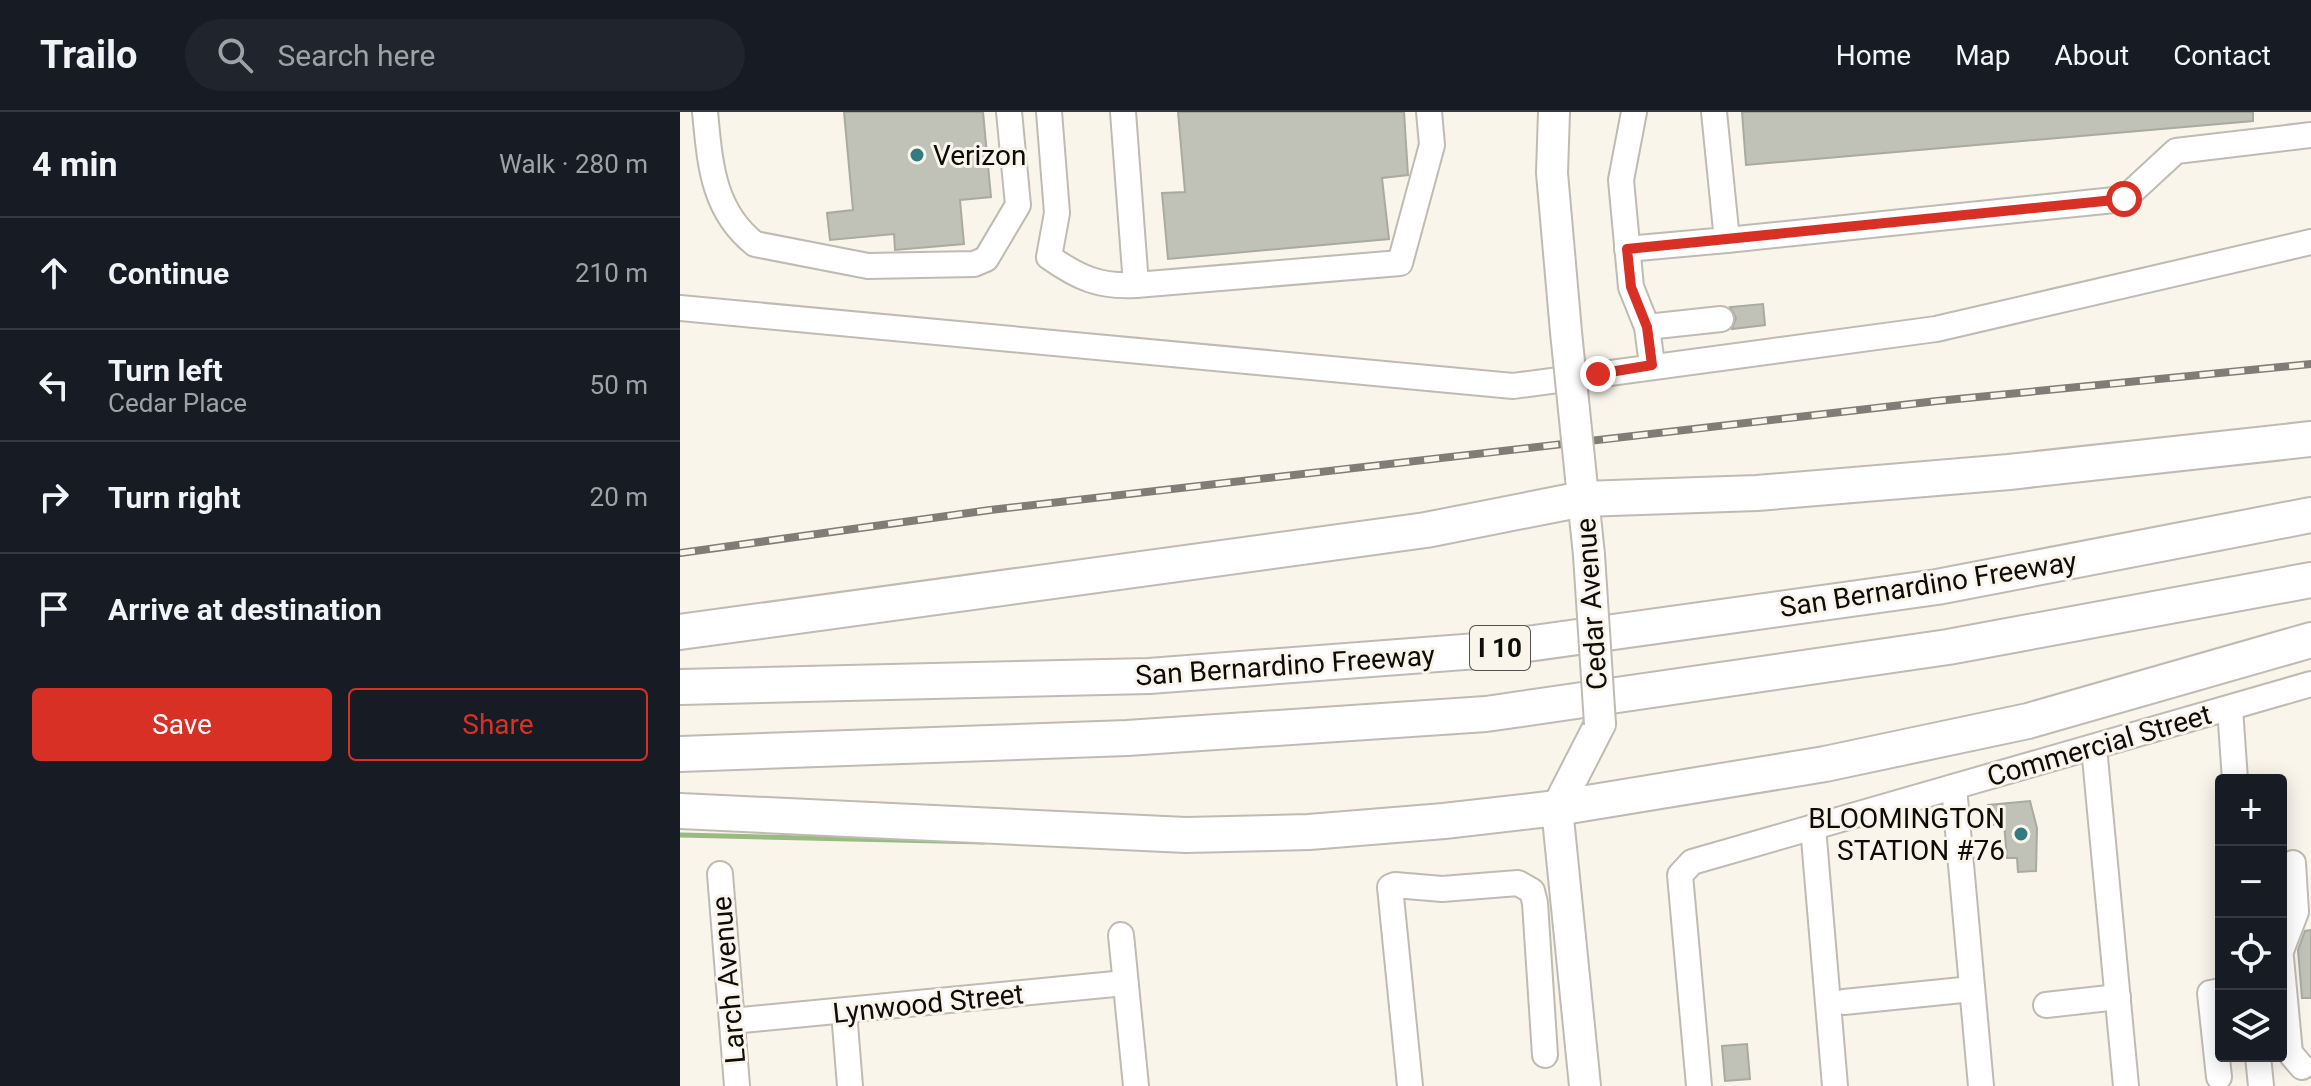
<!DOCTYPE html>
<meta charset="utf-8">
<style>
body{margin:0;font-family:Roboto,sans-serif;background:#20242c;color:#f1f3f6}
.controls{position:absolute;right:24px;bottom:24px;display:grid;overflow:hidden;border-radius:8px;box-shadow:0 4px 20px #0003}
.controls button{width:72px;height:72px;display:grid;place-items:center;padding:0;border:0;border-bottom:2px solid #363941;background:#171b24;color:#f1f3f6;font:40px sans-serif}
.stop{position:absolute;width:24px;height:24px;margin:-18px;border:6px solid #d93025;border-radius:50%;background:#fff}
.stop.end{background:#d93025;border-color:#fff;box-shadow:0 2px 8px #0008}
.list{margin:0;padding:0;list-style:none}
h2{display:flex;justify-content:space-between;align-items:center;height:104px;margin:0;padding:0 32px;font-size:34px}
h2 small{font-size:26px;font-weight:400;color:#9ea1a6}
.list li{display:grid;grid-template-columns:52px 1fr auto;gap:24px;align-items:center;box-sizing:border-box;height:112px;padding:0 32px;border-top:2px solid #363941}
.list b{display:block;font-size:30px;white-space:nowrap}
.list p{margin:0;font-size:26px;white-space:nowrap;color:#9ea1a6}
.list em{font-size:26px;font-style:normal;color:#9ea1a6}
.actions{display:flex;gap:16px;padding:24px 32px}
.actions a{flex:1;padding:18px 0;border:2px solid #d93025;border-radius:8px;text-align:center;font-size:28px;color:#d93025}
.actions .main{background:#d93025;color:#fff}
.icon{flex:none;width:44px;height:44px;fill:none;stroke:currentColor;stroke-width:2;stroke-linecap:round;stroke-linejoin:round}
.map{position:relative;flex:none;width:1631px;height:974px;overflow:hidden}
header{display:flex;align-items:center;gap:48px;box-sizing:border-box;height:112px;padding:0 40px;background:#171b24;border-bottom:2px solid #363941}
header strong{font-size:38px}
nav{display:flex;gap:44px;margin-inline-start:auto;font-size:28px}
.search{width:560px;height:72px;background:#20242c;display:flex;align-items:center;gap:20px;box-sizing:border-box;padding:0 28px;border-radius:44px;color:#9ea1a6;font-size:30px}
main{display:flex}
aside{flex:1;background:#171b24}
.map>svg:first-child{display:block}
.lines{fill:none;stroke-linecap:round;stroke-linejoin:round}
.stream{stroke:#98bb80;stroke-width:5}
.building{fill:#c0c1b7;stroke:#a9aaa0;stroke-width:2}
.minor-casing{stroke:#bfbbb2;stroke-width:28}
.major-casing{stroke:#bfbbb2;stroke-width:34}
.highway-casing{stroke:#bfbbb2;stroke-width:38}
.minor{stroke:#fff;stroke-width:24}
.major{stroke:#fff;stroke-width:30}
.highway{stroke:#fff;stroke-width:34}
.rail-casing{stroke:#807d77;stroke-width:8}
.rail{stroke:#f9f5eb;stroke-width:5;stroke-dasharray:15;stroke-linecap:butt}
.major-bridge-casing{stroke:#bfbbb2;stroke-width:34;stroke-linecap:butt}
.major-bridge{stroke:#fff;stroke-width:30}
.route{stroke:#d93025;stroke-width:10}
.poi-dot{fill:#327b81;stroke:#f9f5eb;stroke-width:3}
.labels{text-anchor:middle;stroke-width:6;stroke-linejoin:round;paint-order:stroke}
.shield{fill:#f9f5eb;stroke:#54524d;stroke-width:2}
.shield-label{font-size:26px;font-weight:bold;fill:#0e0c09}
.poi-label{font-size:28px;fill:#0e0c09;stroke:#f9f5eb;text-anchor:start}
.street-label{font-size:28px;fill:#0e0c09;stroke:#f9f5eb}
</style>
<header>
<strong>Trailo</strong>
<div class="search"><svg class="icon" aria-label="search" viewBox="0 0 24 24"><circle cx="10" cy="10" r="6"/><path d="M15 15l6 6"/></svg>Search here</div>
<nav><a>Home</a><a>Map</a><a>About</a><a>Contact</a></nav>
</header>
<main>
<aside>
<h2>4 min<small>Walk · 280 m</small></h2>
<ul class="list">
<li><svg class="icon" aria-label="ahead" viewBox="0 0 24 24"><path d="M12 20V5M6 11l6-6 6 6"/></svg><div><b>Continue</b></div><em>210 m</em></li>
<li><svg class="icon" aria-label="left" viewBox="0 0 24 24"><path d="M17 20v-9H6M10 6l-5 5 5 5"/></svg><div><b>Turn left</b><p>Cedar Place</p></div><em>50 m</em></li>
<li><svg class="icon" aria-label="right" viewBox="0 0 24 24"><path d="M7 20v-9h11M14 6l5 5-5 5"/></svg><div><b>Turn right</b></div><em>20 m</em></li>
<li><svg class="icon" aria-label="arrive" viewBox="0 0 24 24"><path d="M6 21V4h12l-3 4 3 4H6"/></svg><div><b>Arrive at destination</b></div></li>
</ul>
<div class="actions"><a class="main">Save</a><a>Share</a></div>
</aside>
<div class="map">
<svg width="1631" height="974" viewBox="0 0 1631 974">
<rect width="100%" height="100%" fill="#f9f5eb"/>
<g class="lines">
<path class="stream" d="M0 723 304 730"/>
</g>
<g class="building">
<path d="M164 0H303L311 85 280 88 284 132 215 138 214 122 150 128 147 101 173 98Z"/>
<path d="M498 0H724L728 63 702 66 709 127 488 147 482 81 505 80Z"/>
<path d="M1062 0H1573V9L1066 53Z"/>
<path d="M1083 192 1085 213 1052 217 1056 206 1050 195Z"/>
<path d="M1350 689 1357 716 1356 759 1338 760 1337 746H1327L1324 712 1309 713 1308 693Z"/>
<path d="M1631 818V886H1622L1618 838 1625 819Z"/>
<path d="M1067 932 1070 967 1045 969 1042 934Z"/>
</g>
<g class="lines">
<defs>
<g id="minor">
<path d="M25 0C30 50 32 98 75 132L188 154 294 152 306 147 338 93 329 0"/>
<path d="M369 0 377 101 369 145C399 166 419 175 456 173"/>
<path d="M443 0 456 173 720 151 752 33 749 0"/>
<path d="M954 0 941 68 951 175 967 215 972 253"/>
<path d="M1047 128 1444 87 1496 39 1631 23"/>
<path d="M947 137 1047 128 1034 0"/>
<path d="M0 196 833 274 1256 217 1631 130"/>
<path d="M967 215 1041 207"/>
<path d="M1550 596 1555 668"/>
<path d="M1414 635 1446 974"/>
<path d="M1274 675 1301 974"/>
<path d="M1133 715 1155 974"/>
<path d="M40 762 57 974"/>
<path d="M441 823 456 974"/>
<path d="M1601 839 1616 800 1613 751"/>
<path d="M1601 846 1610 941 1622 955"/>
<path d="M1164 890 1292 877"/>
<path d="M1366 893 1438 885"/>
<path d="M164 900 170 974"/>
<path d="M52 909 445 871"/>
<path d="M1578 944 1581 974"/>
<path d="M1539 965 1530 881 1541 879"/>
<path d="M730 974 710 775 715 773 762 777 838 771 852 779 855 791 865 943"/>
<path d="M1019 974 1000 763 1012 750 1631 572"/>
</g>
<g id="major">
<path d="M874 0 872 61 886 220"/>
<path d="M901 366 909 443"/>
<path d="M905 974 877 696 920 612"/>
</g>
<g id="highway">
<path d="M0 520 746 418 903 387 1077 381 1329 360 1631 327"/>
<path d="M0 575 469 564 797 539 1257 475 1631 403"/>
<path d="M0 642 447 626 806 602 1268 535 1631 468"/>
<path d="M0 699 506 723 629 720 764 709 877 696 1145 652 1348 609 1631 528"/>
</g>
</defs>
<use href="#minor" class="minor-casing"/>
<use href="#major" class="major-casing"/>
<use href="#highway" class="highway-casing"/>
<use href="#minor" class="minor"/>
<use href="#major" class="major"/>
<use href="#highway" class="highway"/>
<defs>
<path id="rail" d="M0 441 310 398 1257 289 1631 252"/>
</defs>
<use href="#rail" class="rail-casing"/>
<use href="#rail" class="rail"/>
<defs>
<g id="major-bridge">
<path d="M886 220 901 366"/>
<path d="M909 443 920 612"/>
</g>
</defs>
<use href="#major-bridge" class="major-bridge-casing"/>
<use href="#major-bridge" class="major-bridge"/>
</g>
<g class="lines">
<path class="route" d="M918 262 972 253 967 215 951 175 947 137 1444 87"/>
</g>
<g class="poi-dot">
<circle cx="237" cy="43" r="8"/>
<circle cx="1341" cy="722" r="8"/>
</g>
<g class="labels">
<rect class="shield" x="790" y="514" width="60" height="44" rx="6"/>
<g class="shield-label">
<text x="820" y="545">I 10</text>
</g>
<g class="poi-label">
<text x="253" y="53">Verizon</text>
<text x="1325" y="716" text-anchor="end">BLOOMINGTON<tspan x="1325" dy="32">STATION #76</tspan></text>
</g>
<g class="street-label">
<text transform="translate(1248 472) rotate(-9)" y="10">San Bernardino Freeway</text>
<text transform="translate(911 492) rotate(-94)" y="10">Cedar Avenue</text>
<text transform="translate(605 553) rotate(-4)" y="10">San Bernardino Freeway</text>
<text transform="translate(1419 633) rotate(-16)" y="10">Commercial Street</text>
<text transform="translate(48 868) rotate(-95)" y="10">Larch Avenue</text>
<text transform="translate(248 891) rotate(-6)" y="10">Lynwood Street</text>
</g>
</g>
</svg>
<div class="controls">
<button>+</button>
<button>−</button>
<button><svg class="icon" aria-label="locate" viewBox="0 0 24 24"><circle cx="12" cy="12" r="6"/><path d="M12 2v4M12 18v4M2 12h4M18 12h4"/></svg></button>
<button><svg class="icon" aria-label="layers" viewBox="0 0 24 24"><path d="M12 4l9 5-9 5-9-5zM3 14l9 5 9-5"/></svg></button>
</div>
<div class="stop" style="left:1444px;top:87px"></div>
<div class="stop end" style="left:918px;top:262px"></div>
</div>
</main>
